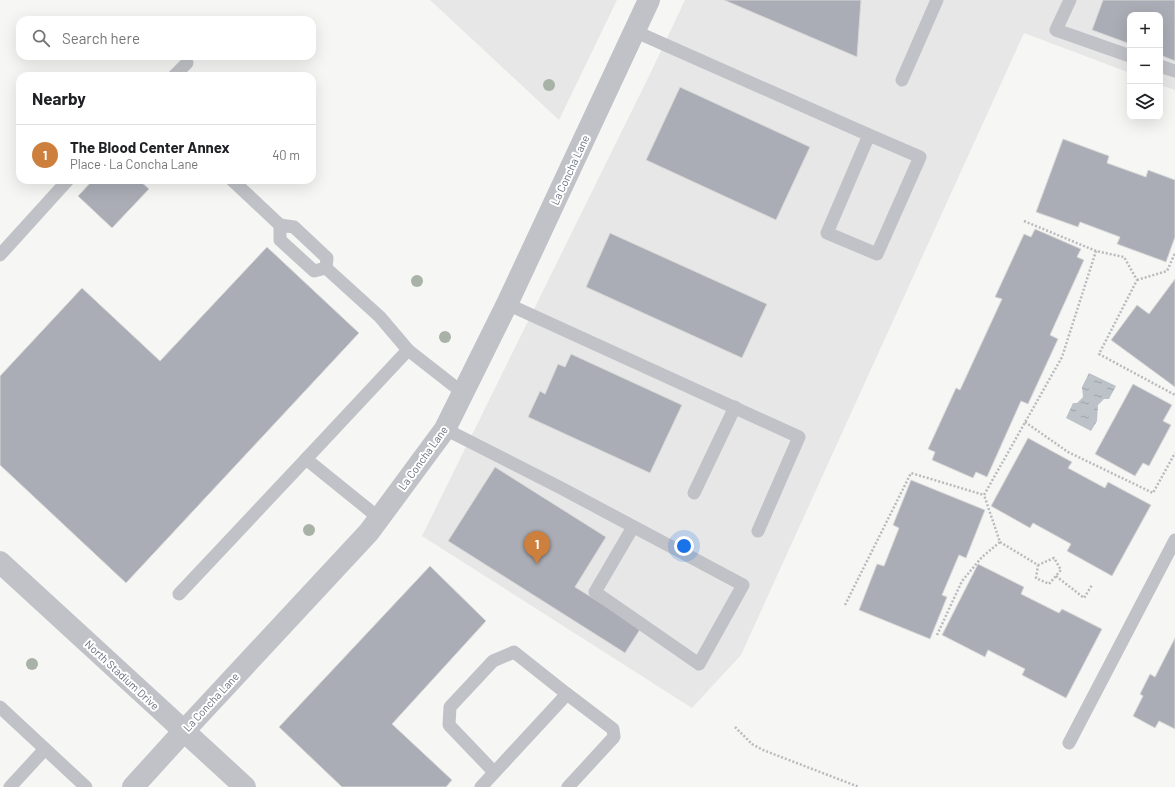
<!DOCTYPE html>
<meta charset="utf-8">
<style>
body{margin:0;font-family:Barlow,sans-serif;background:#f2f2f2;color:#202124}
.controls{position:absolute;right:12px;top:12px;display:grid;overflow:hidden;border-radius:8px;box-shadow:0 4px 16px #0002}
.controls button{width:36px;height:36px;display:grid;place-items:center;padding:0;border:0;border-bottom:1px solid #e0e0e0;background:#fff;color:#202124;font:20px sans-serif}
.you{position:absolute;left:684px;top:546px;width:14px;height:14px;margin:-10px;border:3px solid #fff;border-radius:50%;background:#1a73e8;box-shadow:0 0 0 6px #1a73e833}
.badge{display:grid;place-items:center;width:26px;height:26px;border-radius:50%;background:#cd7f3d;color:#fff;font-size:13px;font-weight:700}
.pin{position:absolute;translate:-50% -33px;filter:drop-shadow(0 1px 2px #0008)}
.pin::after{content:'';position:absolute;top:21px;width:14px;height:12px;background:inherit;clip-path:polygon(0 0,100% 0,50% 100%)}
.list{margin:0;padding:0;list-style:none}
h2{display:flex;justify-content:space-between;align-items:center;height:52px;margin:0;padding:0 16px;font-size:17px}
h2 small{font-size:13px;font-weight:400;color:#757577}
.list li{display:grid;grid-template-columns:26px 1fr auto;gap:12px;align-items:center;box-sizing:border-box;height:60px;padding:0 16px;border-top:1px solid #e0e0e0}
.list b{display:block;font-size:15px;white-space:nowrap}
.list p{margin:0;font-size:13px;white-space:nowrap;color:#757577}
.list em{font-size:13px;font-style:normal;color:#757577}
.icon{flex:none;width:22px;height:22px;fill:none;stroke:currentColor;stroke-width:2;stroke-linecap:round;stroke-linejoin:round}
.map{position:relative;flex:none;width:1175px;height:787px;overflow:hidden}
.search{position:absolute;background:#fff;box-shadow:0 4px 16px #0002;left:16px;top:16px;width:300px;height:44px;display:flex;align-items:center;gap:10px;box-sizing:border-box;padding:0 14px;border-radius:12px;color:#757577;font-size:15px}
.panel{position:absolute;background:#fff;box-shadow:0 4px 16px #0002;left:16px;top:72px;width:300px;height:112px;border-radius:12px}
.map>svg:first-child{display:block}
.built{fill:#e7e7e7}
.water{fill:url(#water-ripples)}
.building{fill:#aaadb5;stroke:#d8d8d7}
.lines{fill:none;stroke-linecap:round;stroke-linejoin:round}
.path{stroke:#b8babd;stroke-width:2.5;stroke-dasharray:2 2;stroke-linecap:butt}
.service{stroke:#c1c2c7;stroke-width:13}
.minor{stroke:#c1c2c7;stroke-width:22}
.tertiary{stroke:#c1c2c7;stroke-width:22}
.tree{fill:#a8b2a7}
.labels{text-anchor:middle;stroke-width:4;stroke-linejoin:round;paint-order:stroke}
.street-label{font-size:11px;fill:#6a7181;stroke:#fff}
</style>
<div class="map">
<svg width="1175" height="787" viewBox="0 0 1175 787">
<defs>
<pattern id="water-ripples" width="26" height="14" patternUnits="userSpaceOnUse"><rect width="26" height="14" fill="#bcc2c8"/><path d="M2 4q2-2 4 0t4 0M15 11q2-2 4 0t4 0" fill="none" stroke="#9da2a8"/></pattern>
</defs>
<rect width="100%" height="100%" fill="#f6f7f4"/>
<g class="built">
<path d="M430 0H617L559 120Z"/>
<path d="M685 0H1175V90L1160 85V15H1130V73L1024 33 741 655 692 708 422 536 650 74Z"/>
</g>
<path class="water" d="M1089 373 1116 386 1109 399H1104L1098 405 1097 421 1091 431 1066 418 1073 403H1077L1083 397 1082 387Z"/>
<g class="building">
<path d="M724 0H861L857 57Z"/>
<path d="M1103 0H1175V61L1160 55V15H1130V44L1092 30Z"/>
<path d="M680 87 810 147 776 220 646 160Z"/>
<path d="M1063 139 1109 156 1107 163 1146 177 1148 170 1175 180V237L1166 262 1117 244 1120 237 1080 222 1078 227 1036 212Z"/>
<path d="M93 180H139L149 189 112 228 78 196Z"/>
<path d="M1035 229 1081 249 1077 257 1084 260 1050 335 1058 339 1028 404 1021 401 987 477 976 472 973 478 932 460 935 452 928 449 956 388 960 390 1002 299 995 297 1024 234 1031 237Z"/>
<path d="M610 233 767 304 742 358 586 287Z"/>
<path d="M267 247 359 333 126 583 0 465V376L82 288 160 361Z"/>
<path d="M1175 279V387L1111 340 1137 305 1149 314Z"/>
<path d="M571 354 682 405 650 473 528 417 540 391 545 394 558 364 565 367Z"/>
<path d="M1133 384 1172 405 1163 421 1171 425 1149 466 1143 463 1135 476 1095 454Z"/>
<path d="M1028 438 1072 462 1068 468 1105 488 1108 482 1151 505 1112 576 1067 551 1071 544 1033 523 1030 528 991 506Z"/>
<path d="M495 467 606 537 575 587 641 628 625 653 448 541Z"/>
<path d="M911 480 985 510 966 558 959 555 942 595 947 597 930 639 859 610 877 564 884 566 899 528 893 525Z"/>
<path d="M978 564 1024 587 1021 594 1059 613 1062 609 1102 629 1066 698 1022 675 1025 669 988 650 985 657 942 635Z"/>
<path d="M430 566 486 621 392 724 452 780 446 787H342L279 727Z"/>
<path d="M1175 638V729L1159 721 1155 728 1133 716 1143 696 1140 694 1150 674 1155 677Z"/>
</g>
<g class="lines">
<g class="path">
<path d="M1024 221 1096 251 1124 257 1137 280 1099 354 1175 395"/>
<path d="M1137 280 1167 271 1175 253"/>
<path d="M1025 422 1068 452 1153 493 1175 453"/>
<path d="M1000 542 1038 565 1036 578 1049 584 1061 570 1054 558 1038 565"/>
<path d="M1056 576 1084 598 1092 585"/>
<path d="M845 605 911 473 984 495 1062 357 1096 251"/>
<path d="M937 635 962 581 982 557 1000 542 984 495"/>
<path d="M735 727 752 744 763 750 859 787"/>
</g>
<g class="service">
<path d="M1070 0 1056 30 1130 56"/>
<path d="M634 31 869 135"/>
<path d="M1160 66 1175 71"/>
<path d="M174 76 187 63"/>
<path d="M902 80 937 0"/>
<path d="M869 135 920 157 877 254 827 233Z"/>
<path d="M232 180 280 225"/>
<path d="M0 255 68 180"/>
<path d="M326 268 314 271 280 240V225L294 227 327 258 326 268 380 317 408 350"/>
<path d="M507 304 799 437 758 531"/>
<path d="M445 429 561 488 743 585 699 664 595 592 633 527"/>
<path d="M694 493 735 407"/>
<path d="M379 518 306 459 408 350 463 393"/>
<path d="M179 594 306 459"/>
<path d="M0 707 86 787"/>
<path d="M1069 743 1175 540"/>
<path d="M494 772 449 725 450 707 493 661 514 652 567 694"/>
<path d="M10 787 45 749"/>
<path d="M481 787 567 694 613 729 614 737 568 787"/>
</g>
<path class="minor" d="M133 787 183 732"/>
<g class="tertiary">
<path d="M0 562 245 787"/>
<path d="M183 732 369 532 445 429 507 304 649 0"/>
</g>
</g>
<g class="tree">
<circle cx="549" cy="85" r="6"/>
<circle cx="417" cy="281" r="6"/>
<circle cx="445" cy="337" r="6"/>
<circle cx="309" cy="530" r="6"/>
<circle cx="32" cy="664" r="6"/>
</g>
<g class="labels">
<g class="street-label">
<text transform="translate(570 170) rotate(-65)" y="4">La Concha Lane</text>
<text transform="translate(423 458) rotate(-54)" y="4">La Concha Lane</text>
<text transform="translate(122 675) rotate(43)" y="4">North Stadium Drive</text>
<text transform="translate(211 702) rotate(-47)" y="4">La Concha Lane</text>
</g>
</g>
</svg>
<div class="controls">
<button>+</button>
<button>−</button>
<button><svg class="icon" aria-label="layers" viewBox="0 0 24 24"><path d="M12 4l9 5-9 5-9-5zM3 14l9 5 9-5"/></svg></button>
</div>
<div class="you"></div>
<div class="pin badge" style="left:537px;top:564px">1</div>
<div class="search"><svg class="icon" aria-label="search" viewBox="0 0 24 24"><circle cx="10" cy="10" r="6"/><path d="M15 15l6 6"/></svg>Search here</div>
<section class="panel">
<h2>Nearby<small></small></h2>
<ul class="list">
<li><span class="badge">1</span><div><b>The Blood Center Annex</b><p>Place · La Concha Lane</p></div><em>40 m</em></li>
</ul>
</section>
</div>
